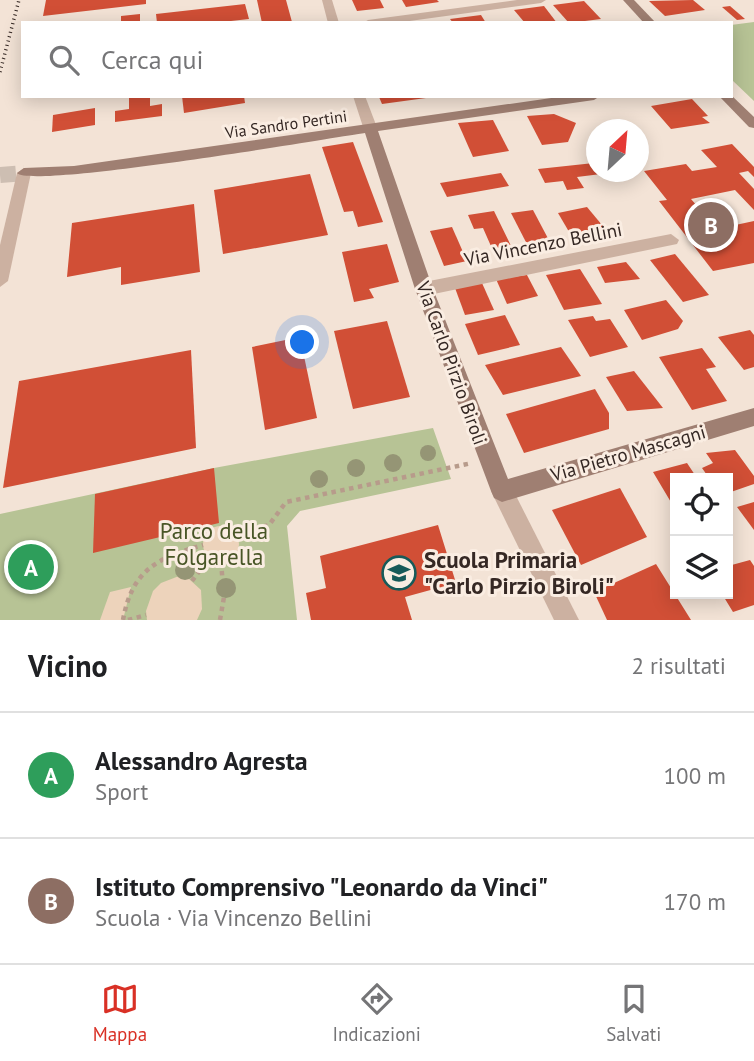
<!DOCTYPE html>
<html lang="it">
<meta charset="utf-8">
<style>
body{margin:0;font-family:"PT Sans",sans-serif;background:#f6f6f6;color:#202124}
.controls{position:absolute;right:21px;bottom:21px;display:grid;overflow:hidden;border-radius:0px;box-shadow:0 4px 18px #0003}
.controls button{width:63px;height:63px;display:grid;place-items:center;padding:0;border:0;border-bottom:2px solid #e0e0e0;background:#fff;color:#202124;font:35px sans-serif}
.compass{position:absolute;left:586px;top:119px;width:63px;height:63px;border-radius:50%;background:#fff;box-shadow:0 4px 18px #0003;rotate:26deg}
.you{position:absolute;left:303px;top:343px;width:24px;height:24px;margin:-18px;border:5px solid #fff;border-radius:50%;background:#1a73e8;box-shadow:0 0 0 10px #1a73e833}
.badge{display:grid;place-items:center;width:46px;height:46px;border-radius:50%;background:#d93025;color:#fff;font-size:23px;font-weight:700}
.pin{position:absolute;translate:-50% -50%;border:4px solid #fff;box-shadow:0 2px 7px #0006}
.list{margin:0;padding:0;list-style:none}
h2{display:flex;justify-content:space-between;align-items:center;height:91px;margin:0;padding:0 28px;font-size:30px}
h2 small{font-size:23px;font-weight:400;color:#757577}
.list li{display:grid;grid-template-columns:46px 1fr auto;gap:21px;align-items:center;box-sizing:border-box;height:126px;padding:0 28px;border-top:2px solid #e0e0e0}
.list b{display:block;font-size:26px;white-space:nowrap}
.list p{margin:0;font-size:23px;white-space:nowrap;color:#757577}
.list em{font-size:23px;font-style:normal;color:#757577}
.icon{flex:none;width:38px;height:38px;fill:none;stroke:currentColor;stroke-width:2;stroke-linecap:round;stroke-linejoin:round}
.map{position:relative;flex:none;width:754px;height:620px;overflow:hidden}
.search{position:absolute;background:#fff;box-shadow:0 4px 18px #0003;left:21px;right:21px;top:21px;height:77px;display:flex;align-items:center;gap:18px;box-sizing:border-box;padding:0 24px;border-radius:0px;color:#757577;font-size:26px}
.sheet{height:343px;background:#fff}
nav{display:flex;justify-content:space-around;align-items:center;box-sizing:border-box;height:98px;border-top:2px solid #e0e0e0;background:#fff;font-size:19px;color:#757577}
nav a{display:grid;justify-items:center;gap:4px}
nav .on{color:#d93025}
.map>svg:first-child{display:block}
.green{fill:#b7c395}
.plaza{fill:#edd3bb}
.building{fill:#d14f36}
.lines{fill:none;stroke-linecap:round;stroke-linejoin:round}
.secondary-tunnel{stroke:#cdbeb2;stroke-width:16;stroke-dasharray:16 8;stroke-linecap:butt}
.path{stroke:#b79b8b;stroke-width:4.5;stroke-dasharray:4.5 4.5;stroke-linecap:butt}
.street{fill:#ccb1a1;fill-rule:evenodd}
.secondary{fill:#9f7f72;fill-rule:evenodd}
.rail{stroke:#352824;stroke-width:3.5;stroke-dasharray:1 3.5;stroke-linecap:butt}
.tree{fill:#959575}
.labels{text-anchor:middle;stroke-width:6;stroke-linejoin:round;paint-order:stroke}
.far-street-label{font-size:16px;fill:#352824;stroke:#faede2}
.street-label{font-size:19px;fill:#352824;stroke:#faede2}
.near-park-label{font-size:23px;fill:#485526;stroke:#faede2}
.near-poi-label{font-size:23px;font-weight:bold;fill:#352824;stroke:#faede2;text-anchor:start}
</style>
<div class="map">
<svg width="754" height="620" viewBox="0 0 754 620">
<rect width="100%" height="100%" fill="#f3e3d6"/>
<g class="green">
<path d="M754 22V101L731 79V25Z"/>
<path d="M433 428 451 479 300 511 287 526 297 620H0V514L214 468Z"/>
</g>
<g class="plaza">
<circle cx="221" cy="544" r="18"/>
<path d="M179 576 188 578 201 590 202 609 197 620H147L146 611 153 591 161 583Z"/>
<path d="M131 587 123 620H100L110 592Z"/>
</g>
<g class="building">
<path d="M46 0H146V4L43 16Z"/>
<path d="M257 0H286L292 22 262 23Z"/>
<path d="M352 0H380L384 8 357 11Z"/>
<path d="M402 0H437L439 2 406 7Z"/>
<path d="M693 0 705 10 665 16 649 1Z"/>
<path d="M584 1 601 19 569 23 553 5Z"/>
<path d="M245 4 249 19 213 23H157L156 14Z"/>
<path d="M544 6 557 23H525L514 10Z"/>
<path d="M730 6 745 19 737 20 722 7Z"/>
<path d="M140 14V23H121V16Z"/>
<path d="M481 15 486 23H453L450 19Z"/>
<path d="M150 96V106L162 104V116L115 122V111L129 109V98Z"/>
<path d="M182 96H244L245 103 184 113Z"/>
<path d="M385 96H426V98L382 104 379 97Z"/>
<path d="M692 99 708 116 702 117 710 123 671 129 651 106Z"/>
<path d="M95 108V125L52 132 53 115Z"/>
<path d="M554 114 576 123 568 142 542 145 527 116Z"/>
<path d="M493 120 509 151 473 157 458 123Z"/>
<path d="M353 142 383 222 358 227 353 211 344 212 322 147Z"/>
<path d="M732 144 754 167V177L748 171 739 173 754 189V210L735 190 691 199 717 229 754 221V263L713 271 659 201 667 200 644 171 686 164 692 171 717 167 701 150Z"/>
<path d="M594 163 601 174 577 177 584 188 567 190 563 181 545 183 538 169Z"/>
<path d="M501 173 509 186 447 197 440 183Z"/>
<path d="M310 174 328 235 223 254 214 190Z"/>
<path d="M194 204 200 272 121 285V267L67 277 72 223Z"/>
<path d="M587 207 612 237 575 242 558 213Z"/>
<path d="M533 210 552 246 530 250 511 213Z"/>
<path d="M494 211 513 250 494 253 483 228 474 229 468 215Z"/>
<path d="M452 227 467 261 444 266 430 231Z"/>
<path d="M387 244 399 282 369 289 374 298 354 302 342 252Z"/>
<path d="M675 254 709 295 683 302 650 260Z"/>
<path d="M626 262 640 279 605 283 597 267Z"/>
<path d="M580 269 602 304 564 310 546 275Z"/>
<path d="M527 275 538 296 507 304 496 279Z"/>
<path d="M482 283 494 310 465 315 455 288Z"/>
<path d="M666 300 683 321 678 329 642 340 624 310Z"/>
<path d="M505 315 520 345 478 355 465 324Z"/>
<path d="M593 316 596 321 610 319 628 347 590 357 568 320Z"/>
<path d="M387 321 410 397 353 409 334 331Z"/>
<path d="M750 330 754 335V367L744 370 718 337Z"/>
<path d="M300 337 317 418 265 430 252 347Z"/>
<path d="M561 347 581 376 503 395 485 365Z"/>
<path d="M702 348 716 367 706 369 727 401 692 410 659 357Z"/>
<path d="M191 350 196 448 3 488 19 381Z"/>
<path d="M634 371 663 408 627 411 606 377Z"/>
<path d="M595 389 609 413V429L524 453 506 414Z"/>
<path d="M735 450 754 476V484L728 493V478H709L702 468 713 463 706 453Z"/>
<path d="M687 463 697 478H675V509L653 472Z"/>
<path d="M214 468 219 523 93 553 95 494Z"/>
<path d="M620 488 647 537 581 565 552 510Z"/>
<path d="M754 502V530L737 507Z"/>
<path d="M438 525 456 583 405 597 412 620H311L306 593 326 588 320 556Z"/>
<path d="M750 560 754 566V605L733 612 722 594H728V566Z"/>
<path d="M656 564 691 620H607L594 592Z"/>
</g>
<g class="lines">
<path class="secondary-tunnel" d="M0 175 24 173"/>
<g class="path">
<path d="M237 533 269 525 286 502 472 463"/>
<path d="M192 581 208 559"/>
<path d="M123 620C132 570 157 558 203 545"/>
<path d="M128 620 146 615"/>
<path d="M220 620 224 597 221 562"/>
</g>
<g class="street">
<path d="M322 0H332L339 23H328Z"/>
<path d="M517 0H546L541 3 395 23H363L368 20Z"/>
<path d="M353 96H365L378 130 376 133 371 134 364 130Z"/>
<path d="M24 168 31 173 8 281 0 287V245L17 173Z"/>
<path d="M671 234 679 240 677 244 424 296 415 289 424 282Z"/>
<path d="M502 480 510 484 579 620H554L491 491 494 484Z"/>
</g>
<g class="secondary">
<path d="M623 0H634L656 23H644Z"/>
<path d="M731 95 754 117V128L749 127 719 96Z"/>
<path d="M565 96H600L594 100 378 131 433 289 508 479 754 408V426L502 502 494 498 491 491 415 289 365 133C324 139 31 189 17 173L24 168 74 166Z"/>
</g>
<path class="rail" d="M0 72 19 0"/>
</g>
<g class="tree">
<circle cx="428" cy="453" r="8"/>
<circle cx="393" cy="463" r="9"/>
<circle cx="356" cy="468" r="9"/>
<circle cx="319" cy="479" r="9"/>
<circle cx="185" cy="570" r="10"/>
<circle cx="226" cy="588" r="10"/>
</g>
<defs>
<symbol id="school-ring" viewBox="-11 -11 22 22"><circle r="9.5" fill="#faede2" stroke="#175a59" stroke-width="1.5"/><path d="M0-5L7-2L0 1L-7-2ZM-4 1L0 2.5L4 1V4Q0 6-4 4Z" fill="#175a59"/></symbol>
</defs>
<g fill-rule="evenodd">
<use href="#school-ring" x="380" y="554" width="38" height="38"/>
</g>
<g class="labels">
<g class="far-street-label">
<text transform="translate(286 124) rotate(-8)" y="6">Via Sandro Pertini</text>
</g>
<g class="street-label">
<text transform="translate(543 244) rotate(-11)" y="7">Via Vincenzo Bellini</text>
<text transform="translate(452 363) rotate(70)" y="7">Via Carlo Pirzio Biroli</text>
<text transform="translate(628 453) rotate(-16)" y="7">Via Pietro Mascagni</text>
</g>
<g class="near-park-label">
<text x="214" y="539">Parco della<tspan x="214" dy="26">Folgarella</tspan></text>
</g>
<g class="near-poi-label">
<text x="424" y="568">Scuola Primaria<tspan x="424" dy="26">"Carlo Pirzio Biroli"</tspan></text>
</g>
</g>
</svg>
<div class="controls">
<button><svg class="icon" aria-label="locate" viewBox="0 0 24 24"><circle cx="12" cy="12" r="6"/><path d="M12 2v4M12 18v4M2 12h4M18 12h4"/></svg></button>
<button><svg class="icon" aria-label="layers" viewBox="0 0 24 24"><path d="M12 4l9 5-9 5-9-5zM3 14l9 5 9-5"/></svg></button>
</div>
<svg class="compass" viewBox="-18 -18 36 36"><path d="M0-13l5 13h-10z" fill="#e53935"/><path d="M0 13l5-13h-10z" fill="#757577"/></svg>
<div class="you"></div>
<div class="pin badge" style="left:31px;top:567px;background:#2e9e5b">A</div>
<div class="pin badge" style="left:711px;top:225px;background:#8d6e63">B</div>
<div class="search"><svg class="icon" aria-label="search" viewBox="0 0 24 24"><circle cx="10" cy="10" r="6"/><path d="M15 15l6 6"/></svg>Cerca qui</div>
</div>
<section class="sheet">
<h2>Vicino<small>2 risultati</small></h2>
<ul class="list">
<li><span class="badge" style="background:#2e9e5b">A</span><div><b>Alessandro Agresta</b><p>Sport</p></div><em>100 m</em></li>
<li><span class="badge" style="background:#8d6e63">B</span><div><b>Istituto Comprensivo &quot;Leonardo da Vinci&quot;</b><p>Scuola · Via Vincenzo Bellini</p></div><em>170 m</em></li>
</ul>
</section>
<nav>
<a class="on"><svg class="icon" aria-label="map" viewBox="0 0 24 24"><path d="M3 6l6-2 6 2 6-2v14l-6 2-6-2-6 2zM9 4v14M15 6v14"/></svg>Mappa</a>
<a><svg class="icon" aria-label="directions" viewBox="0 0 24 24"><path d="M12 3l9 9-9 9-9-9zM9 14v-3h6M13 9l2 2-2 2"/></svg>Indicazioni</a>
<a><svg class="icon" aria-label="saved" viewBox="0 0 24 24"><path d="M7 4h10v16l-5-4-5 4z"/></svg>Salvati</a>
</nav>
